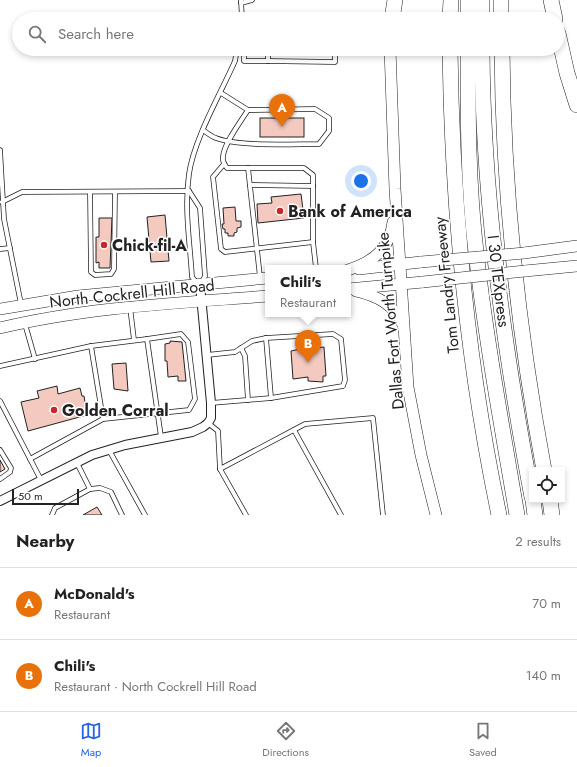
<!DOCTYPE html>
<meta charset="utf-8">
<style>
body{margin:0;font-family:Jost,sans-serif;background:#f6f6f6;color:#222}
.controls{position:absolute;right:12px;bottom:12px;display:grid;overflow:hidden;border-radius:0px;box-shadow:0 2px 6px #0003}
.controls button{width:36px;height:36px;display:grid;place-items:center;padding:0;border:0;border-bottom:1px solid #e0e0e0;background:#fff;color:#222;font:20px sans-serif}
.scale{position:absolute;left:12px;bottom:10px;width:67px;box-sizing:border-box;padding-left:4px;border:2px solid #222;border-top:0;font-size:11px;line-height:14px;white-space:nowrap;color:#222;-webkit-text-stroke:3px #fff;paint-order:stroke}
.you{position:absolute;left:361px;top:181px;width:14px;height:14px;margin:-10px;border:3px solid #fff;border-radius:50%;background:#1a73e8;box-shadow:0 0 0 6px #1a73e833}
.badge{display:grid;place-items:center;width:26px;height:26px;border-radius:50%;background:#2563eb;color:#fff;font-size:13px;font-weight:700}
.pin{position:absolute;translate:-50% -33px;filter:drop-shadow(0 1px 2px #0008)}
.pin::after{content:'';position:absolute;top:21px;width:14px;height:12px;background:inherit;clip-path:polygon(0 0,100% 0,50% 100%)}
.popup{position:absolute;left:265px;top:265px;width:86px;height:52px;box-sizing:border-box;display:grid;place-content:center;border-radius:0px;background:#fff;filter:drop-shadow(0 1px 3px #0005);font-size:13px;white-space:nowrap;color:#767676}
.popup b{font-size:15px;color:#222}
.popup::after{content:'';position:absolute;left:50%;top:100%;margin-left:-8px;border:8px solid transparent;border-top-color:#fff}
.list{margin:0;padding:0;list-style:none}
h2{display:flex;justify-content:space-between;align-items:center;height:52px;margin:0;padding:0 16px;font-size:17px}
h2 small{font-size:13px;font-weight:400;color:#767676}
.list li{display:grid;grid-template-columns:26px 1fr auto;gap:12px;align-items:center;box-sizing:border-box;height:72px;padding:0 16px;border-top:1px solid #e0e0e0}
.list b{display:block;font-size:15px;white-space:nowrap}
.list p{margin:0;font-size:13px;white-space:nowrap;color:#767676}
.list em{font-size:13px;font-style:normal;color:#767676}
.icon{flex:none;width:22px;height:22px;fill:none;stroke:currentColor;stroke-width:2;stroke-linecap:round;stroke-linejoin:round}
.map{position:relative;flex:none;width:577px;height:515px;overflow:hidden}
.search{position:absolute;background:#fff;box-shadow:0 2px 6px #0003;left:12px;right:12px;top:12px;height:44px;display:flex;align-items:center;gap:10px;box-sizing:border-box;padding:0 14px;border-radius:22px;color:#767676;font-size:15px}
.sheet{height:196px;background:#fff}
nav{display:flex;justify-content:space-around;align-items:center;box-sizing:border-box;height:56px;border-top:1px solid #e0e0e0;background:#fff;font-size:11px;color:#767676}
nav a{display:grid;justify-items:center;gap:2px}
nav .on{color:#2563eb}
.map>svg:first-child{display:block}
.building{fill:#f3c9c0;stroke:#222}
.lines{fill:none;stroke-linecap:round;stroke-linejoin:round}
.service-casing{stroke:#222;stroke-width:5.5}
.minor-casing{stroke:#222;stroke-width:10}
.secondary-casing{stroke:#222;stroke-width:12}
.motorway-casing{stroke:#222;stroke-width:16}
.service{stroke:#fff;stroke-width:4}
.minor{stroke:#fff;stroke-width:8}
.secondary{stroke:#fff;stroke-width:11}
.motorway{stroke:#fff;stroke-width:15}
.secondary-bridge-casing{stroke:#222;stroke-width:12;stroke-linecap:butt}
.secondary-bridge{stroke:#fff;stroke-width:11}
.poi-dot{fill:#c62828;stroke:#fff;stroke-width:1.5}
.labels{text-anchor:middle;stroke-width:3;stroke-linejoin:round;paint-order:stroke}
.poi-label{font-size:16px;font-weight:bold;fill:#222;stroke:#fff;text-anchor:start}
.street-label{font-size:16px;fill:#222;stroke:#fff}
</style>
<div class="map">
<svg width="577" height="515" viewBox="0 0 577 515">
<rect width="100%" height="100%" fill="#fff"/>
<g class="building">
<rect x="260" y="118" width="44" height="19"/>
<path d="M301 194 304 218 258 223 257 204 272 203 271 197Z"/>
<path d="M235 207 236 221H241V227L237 228V232L234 233V236H228V233H225V229H223L222 224H224L223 208Z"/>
<path d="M165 215 169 261 151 262 147 217Z"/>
<path d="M99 218H112L110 268H99V262L96 263V237H99Z"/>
<path d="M170 341 182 342 186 381H178V376L168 377 167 361H165V344L170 343Z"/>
<path d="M299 344H306L307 349 324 347 326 376H323V382L308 381V377L293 379 291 351 300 349Z"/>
<path d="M126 363 128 391 114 389 112 364Z"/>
<path d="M57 386 58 394 80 388 82 396H84L87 415 28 431 21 402 39 398 37 391Z"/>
<path d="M0 460 5 469 0 472Z"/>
<path d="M97 507 102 515H83Z"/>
</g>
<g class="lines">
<defs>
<g id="service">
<path d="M241 0 242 19"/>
<path d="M241 3 252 0"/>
<path d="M242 49H244V61H268V49"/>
<path d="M268 61 335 62V49"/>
<path d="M248 110C241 121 223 145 223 157 222 162 225 165 227 168H304L313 175V242L316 268"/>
<path d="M203 130C207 133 212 137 216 138 240 147 292 144 319 144L329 131V118L315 109 248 110 221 93"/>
<path d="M0 150 4 219 21 304"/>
<path d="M224 164 213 177 221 249 225 252 313 242"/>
<path d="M248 168 260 277"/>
<path d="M250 185 313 186"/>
<path d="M189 191 200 208 205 276 202 282"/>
<path d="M90 192 91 272 95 275 111 274 114 269 115 192"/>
<path d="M2 202 22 192 189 191"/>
<path d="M0 249 10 248"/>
<path d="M197 283 192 277C190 243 184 209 189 174 194 139 220 95 235 61L237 49"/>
<path d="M130 307 134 340"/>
<path d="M25 324 35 359"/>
<path d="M266 338 271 398"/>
<path d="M241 348 245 356 248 400"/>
<path d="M207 355 235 352 252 341 266 338 333 334 341 339 345 380 343 386 271 398 211 403"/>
<path d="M0 366 91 346 147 339 161 437"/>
<path d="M0 401 41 480"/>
<path d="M103 419 189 410 195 399 188 342 181 334 147 339"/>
<path d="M208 423 218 431 220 469 305 424 373 418 383 515"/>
<path d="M294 430 341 515"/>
<path d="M0 450 11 468 10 472 0 479"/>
<path d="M109 450 145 515"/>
<path d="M30 459 103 419 91 346"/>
<path d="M220 469 246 515"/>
<path d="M90 489 100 488 111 492 122 515"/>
<path d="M52 515 55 508 90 489 77 463"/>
</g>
<path id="minor" d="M0 501 92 455 125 445 192 432 203 427 208 423 211 418V403L200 285"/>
<g id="secondary">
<path d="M390 49 395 189 408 387 421 455 436 515"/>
<path d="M524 253 577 246"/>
<path d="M359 269 421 262"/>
<path d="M348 270C373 262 390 249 393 222"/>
<path d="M525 271 577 266"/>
<path d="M348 289 423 282"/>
<path d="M356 291C377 296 394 304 403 325"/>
<path d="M0 309 78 296 268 278"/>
<path d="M0 328C87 307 179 303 268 296"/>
</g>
<g id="motorway">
<path d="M482 0V19"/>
<path d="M501 0V19"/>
<path d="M551 0 555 19"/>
<path d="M392 19 395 0"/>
<path d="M450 19 451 0"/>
<path d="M468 19V0"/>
<path d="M558 33 567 73 577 105"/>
<path d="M450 49C452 206 467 362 499 515"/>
<path d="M468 49C468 116 468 185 476 252 486 340 502 427 517 515"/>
<path d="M482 49C483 200 504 349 532 497"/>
<path d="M502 49C503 191 518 331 544 470"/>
<path d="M533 500 535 515"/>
<path d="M550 500 552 515"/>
</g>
</defs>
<use href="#service" class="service-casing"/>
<use href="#minor" class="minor-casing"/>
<use href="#secondary" class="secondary-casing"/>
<use href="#motorway" class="motorway-casing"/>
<use href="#service" class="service"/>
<use href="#minor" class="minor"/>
<use href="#secondary" class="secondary"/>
<use href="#motorway" class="motorway"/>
<defs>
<g id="secondary-bridge">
<path d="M421 262 524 253"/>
<path d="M423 282 525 271"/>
</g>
</defs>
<use href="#secondary-bridge" class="secondary-bridge-casing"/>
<use href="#secondary-bridge" class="secondary-bridge"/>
</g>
<g class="poi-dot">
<circle cx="280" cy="211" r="4"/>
<circle cx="104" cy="245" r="4"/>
<circle cx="54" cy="410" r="4"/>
</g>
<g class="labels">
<g class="poi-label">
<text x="288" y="217">Bank of America</text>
<text x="112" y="251">Chick-fil-A</text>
<text x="62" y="416">Golden Corral</text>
</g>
<g class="street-label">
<text transform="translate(499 281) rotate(83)" y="6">I 30 TEXpress</text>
<text transform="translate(446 285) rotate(-96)" y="6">Tom Landry Freeway</text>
<text transform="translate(132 293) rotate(-6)" y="6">North Cockrell Hill Road</text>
<text transform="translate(390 321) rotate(-95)" y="6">Dallas Fort Worth Turnpike</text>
</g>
</g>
</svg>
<div class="controls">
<button><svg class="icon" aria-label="locate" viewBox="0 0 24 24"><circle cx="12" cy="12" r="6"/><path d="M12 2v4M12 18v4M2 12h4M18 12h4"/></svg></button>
</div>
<div class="scale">50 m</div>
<div class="you"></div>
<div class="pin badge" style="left:282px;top:127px;background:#e8710a">A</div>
<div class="pin badge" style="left:308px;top:363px;background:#e8710a">B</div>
<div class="popup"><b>Chili's</b>Restaurant</div>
<div class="search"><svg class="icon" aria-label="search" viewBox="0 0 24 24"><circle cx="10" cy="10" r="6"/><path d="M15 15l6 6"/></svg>Search here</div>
</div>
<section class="sheet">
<h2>Nearby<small>2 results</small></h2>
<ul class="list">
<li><span class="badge" style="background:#e8710a">A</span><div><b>McDonald's</b><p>Restaurant</p></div><em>70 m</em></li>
<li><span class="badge" style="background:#e8710a">B</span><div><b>Chili's</b><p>Restaurant · North Cockrell Hill Road</p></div><em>140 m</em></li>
</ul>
</section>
<nav>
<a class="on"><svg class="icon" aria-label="map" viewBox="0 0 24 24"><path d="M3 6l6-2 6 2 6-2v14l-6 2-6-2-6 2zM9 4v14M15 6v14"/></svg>Map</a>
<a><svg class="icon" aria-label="directions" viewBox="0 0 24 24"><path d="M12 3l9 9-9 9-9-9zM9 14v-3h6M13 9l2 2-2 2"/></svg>Directions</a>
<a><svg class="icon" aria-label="saved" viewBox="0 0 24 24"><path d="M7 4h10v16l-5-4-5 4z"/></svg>Saved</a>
</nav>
